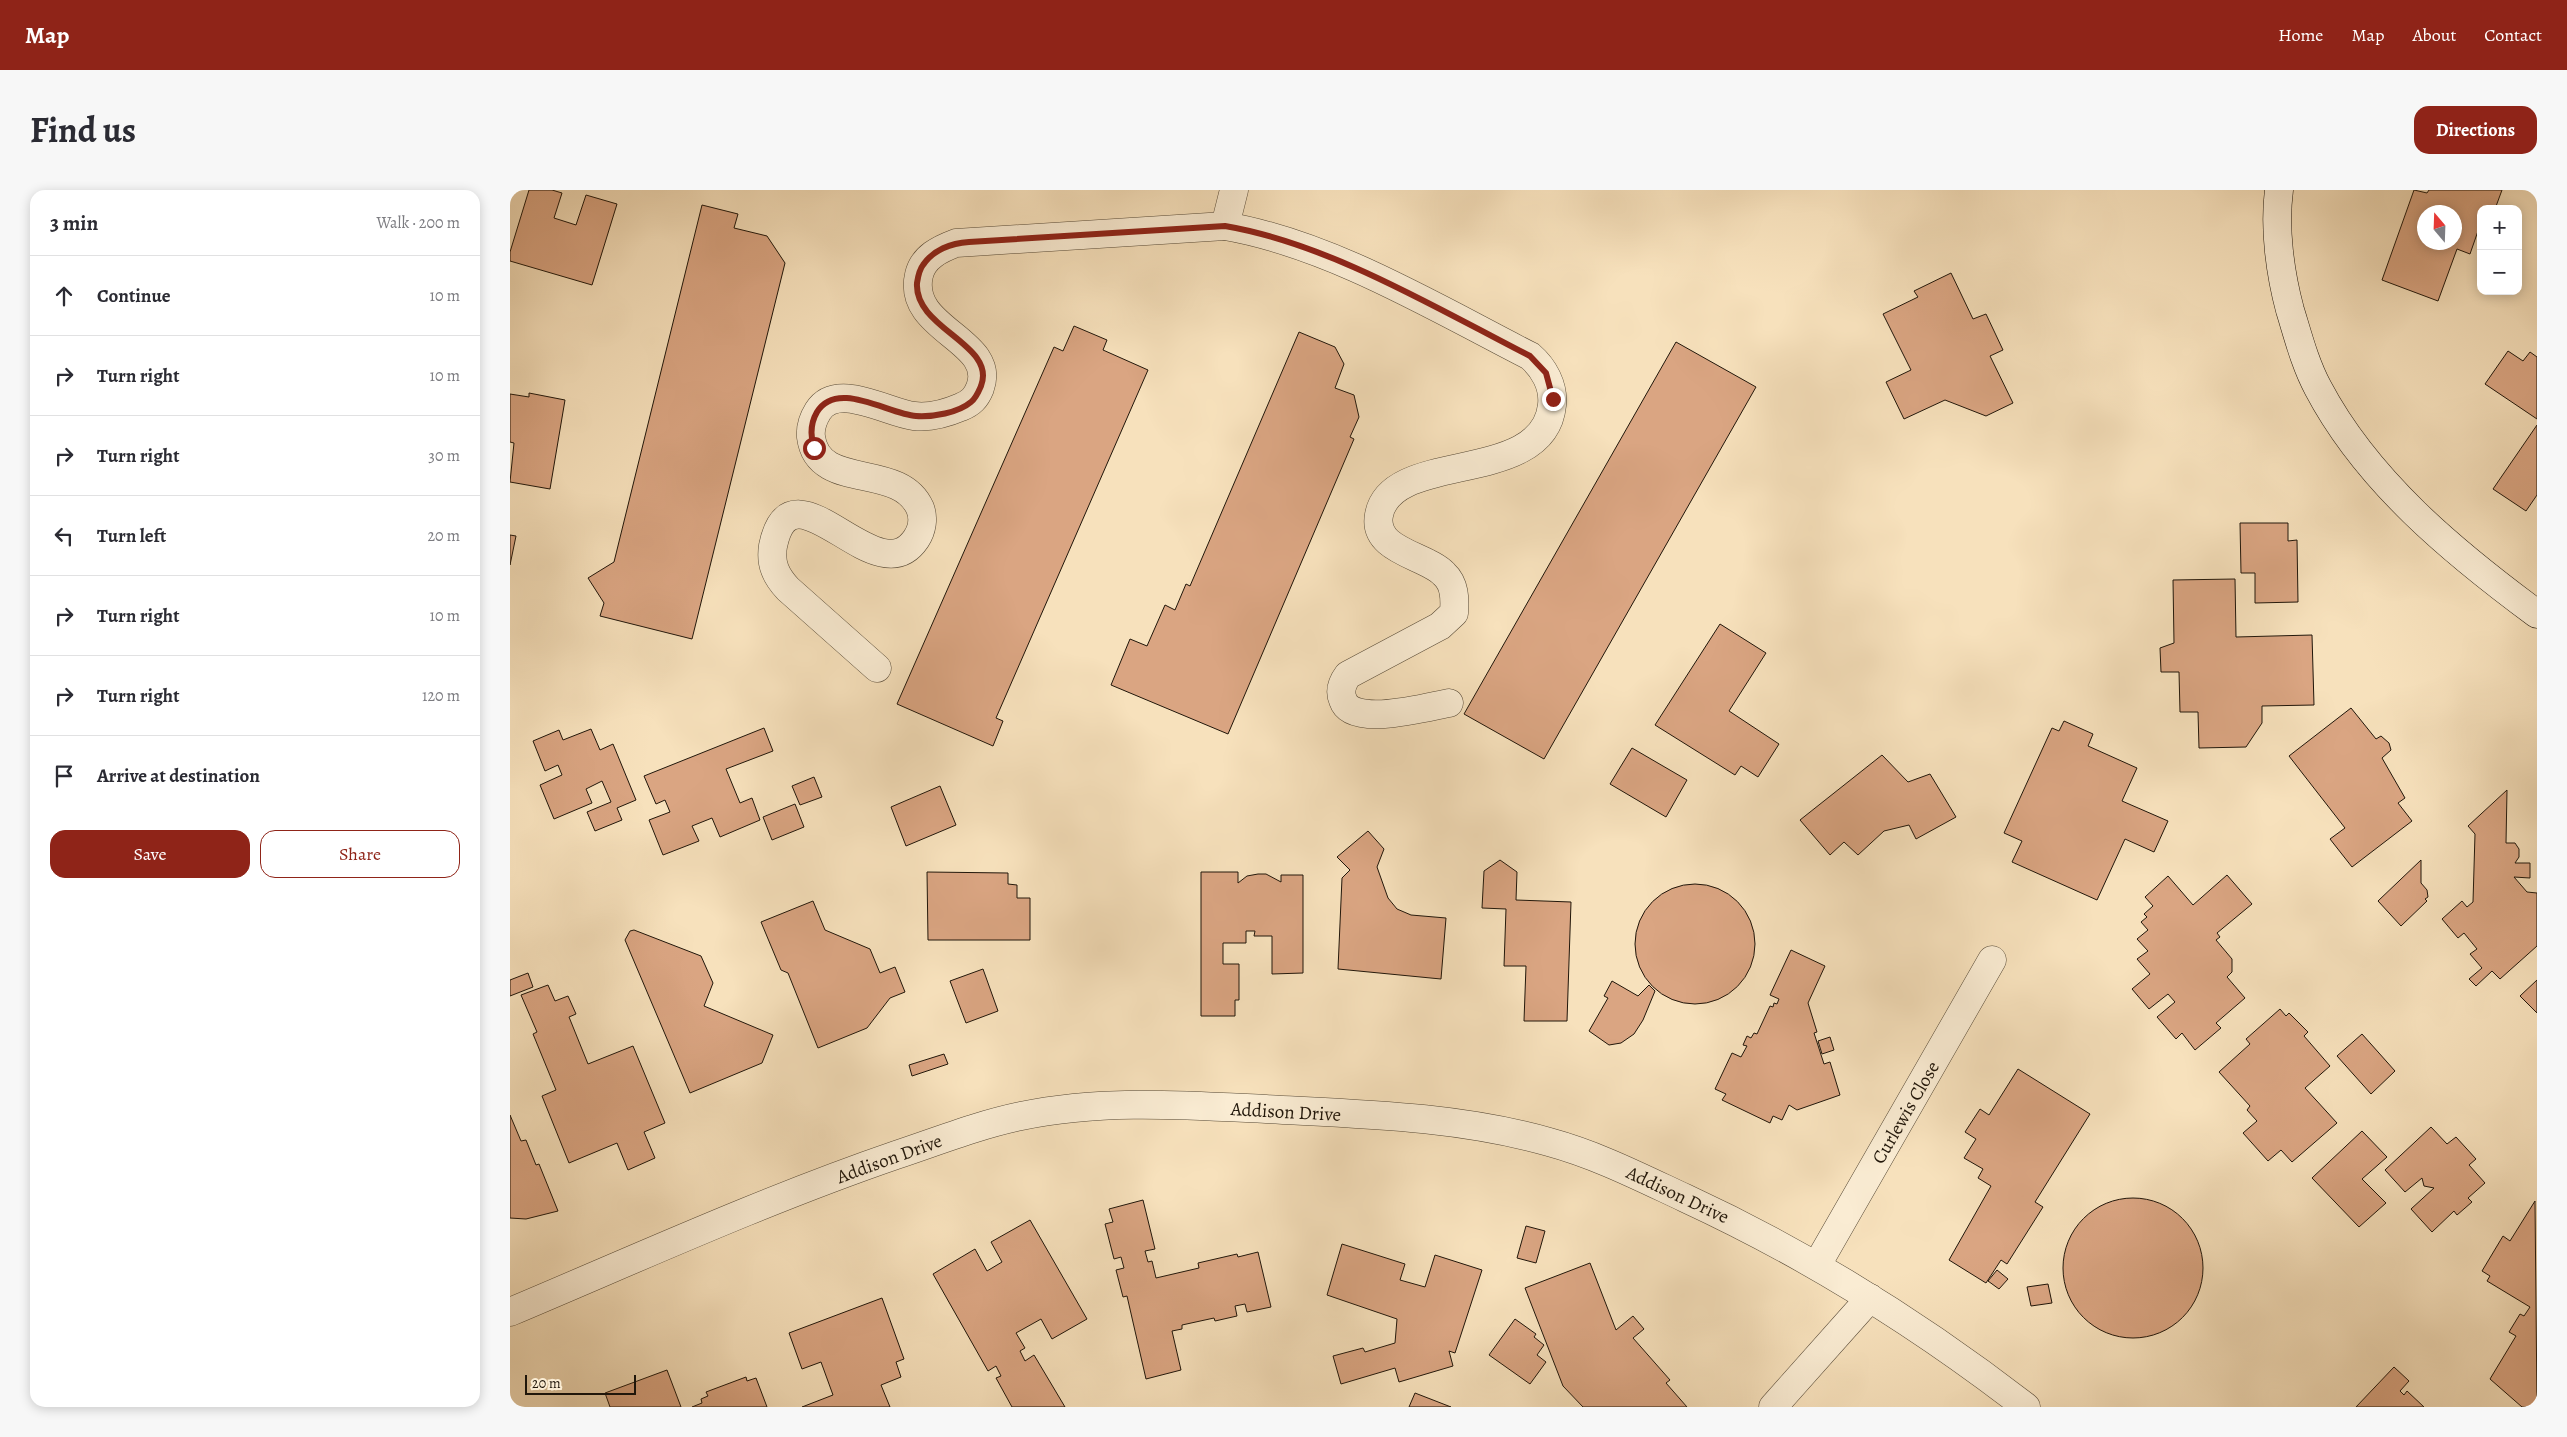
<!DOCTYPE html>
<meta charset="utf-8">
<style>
body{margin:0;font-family:Alegreya,serif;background:#f7f7f7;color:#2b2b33}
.controls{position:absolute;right:15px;top:15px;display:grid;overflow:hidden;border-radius:10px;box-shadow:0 2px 12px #0003}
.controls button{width:45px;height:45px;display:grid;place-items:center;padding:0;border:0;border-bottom:1px solid #e1e1e2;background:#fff;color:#2b2b33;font:25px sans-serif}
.compass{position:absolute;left:1907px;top:15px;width:45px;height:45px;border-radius:50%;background:#fff;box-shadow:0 2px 12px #0003;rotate:341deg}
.scale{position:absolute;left:15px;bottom:12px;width:111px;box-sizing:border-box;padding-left:5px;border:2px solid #20160a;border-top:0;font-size:14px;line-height:18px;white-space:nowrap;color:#20160a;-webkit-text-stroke:4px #faecd3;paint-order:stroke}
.stop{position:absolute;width:15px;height:15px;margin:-11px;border:4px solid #8f2418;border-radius:50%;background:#fff}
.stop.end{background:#8f2418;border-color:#fff;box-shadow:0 1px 5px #0008}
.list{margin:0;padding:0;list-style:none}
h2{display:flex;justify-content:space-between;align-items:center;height:65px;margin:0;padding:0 20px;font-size:21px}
h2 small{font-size:16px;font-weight:400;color:#7c7c81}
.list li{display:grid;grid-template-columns:32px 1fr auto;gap:15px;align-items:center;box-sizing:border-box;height:80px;padding:0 20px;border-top:1px solid #e1e1e2}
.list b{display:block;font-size:19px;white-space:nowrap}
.list em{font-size:16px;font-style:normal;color:#7c7c81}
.actions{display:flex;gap:10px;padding:15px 20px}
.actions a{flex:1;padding:11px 0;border:1px solid #8f2418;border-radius:15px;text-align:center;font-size:18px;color:#8f2418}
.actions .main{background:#8f2418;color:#fff}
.icon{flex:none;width:28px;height:28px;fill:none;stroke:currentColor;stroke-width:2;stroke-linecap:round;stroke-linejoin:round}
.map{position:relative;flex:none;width:2027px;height:1217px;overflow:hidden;border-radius:15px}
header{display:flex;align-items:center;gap:30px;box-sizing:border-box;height:70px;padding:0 25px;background:#8f2418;color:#fff}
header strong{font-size:24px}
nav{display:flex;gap:28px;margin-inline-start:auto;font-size:18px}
.intro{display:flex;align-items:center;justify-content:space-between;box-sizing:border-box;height:120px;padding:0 30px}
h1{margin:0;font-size:35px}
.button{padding:12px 22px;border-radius:15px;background:#8f2418;color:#fff;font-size:18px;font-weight:700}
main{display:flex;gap:30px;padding:0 30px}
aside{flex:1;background:#fff;border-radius:15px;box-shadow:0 2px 12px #0003}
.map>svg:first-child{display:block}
.building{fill:#daa582;stroke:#20160a;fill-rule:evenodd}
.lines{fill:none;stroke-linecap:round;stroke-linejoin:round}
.street-casing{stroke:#564936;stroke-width:29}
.secondary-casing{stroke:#20160a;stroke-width:29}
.street{stroke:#faecd3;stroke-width:28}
.secondary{stroke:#faecd3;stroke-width:28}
.route{stroke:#8f2418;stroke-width:6}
.labels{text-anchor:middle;stroke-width:4;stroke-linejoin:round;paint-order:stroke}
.street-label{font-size:19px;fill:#20160a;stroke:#faecd3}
</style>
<header>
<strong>Map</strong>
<nav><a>Home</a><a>Map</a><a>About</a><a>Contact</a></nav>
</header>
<div class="intro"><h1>Find us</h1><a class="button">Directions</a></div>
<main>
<aside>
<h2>3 min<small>Walk · 200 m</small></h2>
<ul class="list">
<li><svg class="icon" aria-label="ahead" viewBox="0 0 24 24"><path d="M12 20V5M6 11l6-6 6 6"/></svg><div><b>Continue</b></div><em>10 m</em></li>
<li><svg class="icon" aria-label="right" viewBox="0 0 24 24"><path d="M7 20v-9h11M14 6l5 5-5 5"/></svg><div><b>Turn right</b></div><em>10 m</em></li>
<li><svg class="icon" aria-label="right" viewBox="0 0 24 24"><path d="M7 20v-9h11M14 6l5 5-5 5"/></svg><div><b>Turn right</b></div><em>30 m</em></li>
<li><svg class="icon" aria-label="left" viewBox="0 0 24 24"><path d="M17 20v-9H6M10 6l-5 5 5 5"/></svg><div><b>Turn left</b></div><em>20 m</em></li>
<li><svg class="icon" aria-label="right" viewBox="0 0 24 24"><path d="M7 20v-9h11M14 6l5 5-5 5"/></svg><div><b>Turn right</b></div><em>10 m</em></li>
<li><svg class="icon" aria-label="right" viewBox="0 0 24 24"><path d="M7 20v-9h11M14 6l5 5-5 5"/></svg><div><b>Turn right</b></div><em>120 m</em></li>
<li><svg class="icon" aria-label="arrive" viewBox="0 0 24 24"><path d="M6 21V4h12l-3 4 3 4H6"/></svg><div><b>Arrive at destination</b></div></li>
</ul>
<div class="actions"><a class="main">Save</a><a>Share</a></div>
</aside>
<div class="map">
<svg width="2027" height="1217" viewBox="0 0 2027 1217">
<rect width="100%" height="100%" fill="#f7e1bc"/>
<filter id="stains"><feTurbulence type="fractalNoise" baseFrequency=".004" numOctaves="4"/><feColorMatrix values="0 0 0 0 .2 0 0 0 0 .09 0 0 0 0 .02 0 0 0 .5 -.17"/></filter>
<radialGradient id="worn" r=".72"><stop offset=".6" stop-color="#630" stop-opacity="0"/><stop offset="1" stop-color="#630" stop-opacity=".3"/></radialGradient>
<g class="building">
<path d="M19 0H42L52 3 44 28 66 35 76 5 107 14 82 95 0 71V62Z"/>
<path d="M1904 0 1917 3 1919 0H1992L1985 19H1971V40L1968 41 1960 64 1947 59 1928 111 1872 90ZM1914 22H1944V52H1914Z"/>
<path d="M192 15 228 24 224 38 257 46 275 73 182 449 90 426 94 413 78 388 104 372Z"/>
<path d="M1441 83 1463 129 1476 124 1493 160 1480 166 1503 213 1476 226 1435 210 1394 229 1376 192 1401 180 1373 124 1408 107 1404 101Z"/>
<path d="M564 136 597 150 593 160 638 180 486 528 493 531 483 556 387 514 544 157 553 161Z"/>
<path d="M789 142 825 157 834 174 825 198 844 205 849 227 840 247 844 249 718 544 601 495 620 449 637 456 655 415 665 420 676 394 680 396Z"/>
<path d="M1166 152 1246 197 1034 569 954 524Z"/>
<path d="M1998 161 2013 171 2020 162 2027 167V229L1975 194Z"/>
<path d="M19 203 55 210 40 299 0 292 4 253 0 252V204L19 207Z"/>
<path d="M2027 235V305L2016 321 1983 299Z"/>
<path d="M1730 333H1778V351L1787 350 1788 412 1745 413V383H1731Z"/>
<path d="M0 345 6 346 0 375Z"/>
<path d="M1725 389 1726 447 1802 445 1804 515 1752 516V533L1736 557 1689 558 1688 522H1670L1669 482H1651L1650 458 1664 453 1663 390Z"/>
<path d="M1210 434 1256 463 1219 521 1269 554 1248 587 1231 576 1225 585 1145 535Z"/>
<path d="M1841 518 1866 549 1871 546 1879 553 1881 560 1872 568 1895 608 1888 613 1902 631 1842 677 1820 649 1835 638 1779 566Z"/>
<path d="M1554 531 1583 544 1578 556 1627 578 1612 611 1658 631 1644 662 1615 649 1587 710 1502 672 1512 651 1494 643 1542 538 1549 541Z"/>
<path d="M254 538 263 561 216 579 230 613 242 608 250 630 210 647 202 628 182 636 189 651 153 665 139 630 160 622 155 610 146 614 134 586Z"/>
<path d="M81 539 90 560 103 554 126 610 107 618 112 630 85 641 77 622 101 612 92 591 76 599 82 613 44 629 30 595 52 585 48 575 35 581 23 551 49 540 53 550Z"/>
<path d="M1122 558 1177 590 1156 627 1100 594Z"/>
<path d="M1372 565 1398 592 1420 584 1446 627 1406 649 1399 635 1374 641 1348 665 1334 652 1320 665 1290 630Z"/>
<path d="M304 587 312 607 290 615 282 596Z"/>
<path d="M430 596 446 635 396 656 381 617Z"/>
<path d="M1997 600 1996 653H2005L2009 659V667L2005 673H2020V688L2004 687 2017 702 2027 703V756L1990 789 1982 781 1966 796 1959 789 1972 778 1960 764 1967 759 1954 743 1948 748 1932 729 1952 711 1957 717 1963 712 1965 644 1958 636Z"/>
<path d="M285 614 294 637 262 650 253 627Z"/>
<path d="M858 641 874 659 867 677 878 708 887 719 901 725 936 728 931 789 828 779 832 688 840 680 827 667Z"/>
<path d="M990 670 1007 682 1006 710 1061 712 1057 831H1014L1016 776H994L996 719 972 718 974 681Z"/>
<path d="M1911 670V693L1917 700 1918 707 1915 709 1917 711 1891 736 1868 711Z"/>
<path d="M417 682 498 683V694L507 695V708H520V750H418Z"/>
<path d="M691 682H728V693L737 686 748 684H756L771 692V685H793V783L762 784V746H744L745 741H736V753H713V774H729V810H725V826H691Z"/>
<path d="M1717 685 1742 714 1707 743 1710 747 1706 750 1722 769V782L1717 787 1735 808 1706 833 1711 838 1685 860 1672 843 1666 849 1647 827 1665 812 1658 804 1639 819 1622 799 1640 784 1627 769 1638 761 1627 749 1638 740 1631 732 1637 727 1634 724 1643 716 1635 707 1658 686 1683 715Z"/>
<circle cx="1185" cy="754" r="60"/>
<path d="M303 711 315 740 360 759 370 783 385 777 395 802 380 808 357 838 308 858 278 783 271 780 251 732Z"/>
<path d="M124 740 191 766 203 793 194 816 263 845 252 873 180 903 115 750 120 741Z"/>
<path d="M1281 760 1315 776 1298 813 1307 842 1304 843 1314 874 1320 872 1330 905 1287 920 1279 915 1272 930 1263 926 1260 933 1212 910 1216 904 1205 899 1222 863 1231 867 1237 856 1233 855 1237 846 1241 848 1244 843 1247 844 1260 816 1263 817 1264 813 1267 814 1269 809 1260 805Z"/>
<path d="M473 779 488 821 456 833 440 791Z"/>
<path d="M18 783 23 797 0 806V790Z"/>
<path d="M2027 790V823L2010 806Z"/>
<path d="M1102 791 1128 806 1139 795 1145 801 1133 830 1124 844 1111 853 1099 855 1079 841 1098 808 1094 806Z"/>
<path d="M38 795 45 811 58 806 66 824 59 827 78 874 123 856 155 933 134 942 145 968 118 980 107 953 59 973 32 906 46 900 23 844 27 842 11 805Z"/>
<path d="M1770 819 1776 826 1779 823 1798 842 1794 846 1820 876 1795 898 1827 933 1782 972 1771 960 1758 971 1733 943 1747 931 1737 920 1740 916 1709 882 1740 854 1736 849Z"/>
<path d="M1852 844 1885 881 1861 904 1827 866Z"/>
<path d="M1320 847 1324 860 1312 864 1308 851Z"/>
<path d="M434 864 438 874 402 886 399 875Z"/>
<path d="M1508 879 1580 924 1525 1012 1533 1017 1497 1074 1491 1070 1476 1093 1439 1070 1481 996 1468 988 1473 979 1454 968 1466 949 1455 942 1470 919 1479 925Z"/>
<path d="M0 925 11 951 16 950 26 975 29 974 48 1021 16 1029 0 1028Z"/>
<path d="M1921 937 1937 954 1946 947 1966 969 1959 975 1975 993 1958 1008 1962 1012 1947 1025 1944 1021 1922 1042 1901 1019 1924 998 1914 996 1912 988 1895 1002 1875 980Z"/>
<path d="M1852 941 1877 967 1852 989 1876 1013 1849 1037 1802 988Z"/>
<circle cx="1623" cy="1078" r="70"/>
<path d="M633 1010 645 1059 635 1061 638 1072 642 1071 646 1088 689 1078 688 1073 727 1064 728 1067 748 1062 761 1117 737 1122 735 1114 725 1116 727 1126 705 1131 704 1128 672 1135V1139L662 1141 671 1180 636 1189 617 1106 613 1107 606 1080 614 1078 611 1067 604 1069 595 1034 603 1032 599 1019Z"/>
<path d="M2025 1011 2027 1217H2012L1980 1189 2006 1146 1999 1142 2010 1124 2014 1126 2020 1117 1977 1091 1980 1086 1972 1081 1993 1046 2000 1051Z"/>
<path d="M520 1030 577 1129 542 1149 531 1129 506 1143 515 1158 510 1161 515 1171 524 1165 555 1217H502L486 1188 491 1186 486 1176 478 1181 423 1084 465 1059 477 1081 492 1072 481 1052Z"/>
<path d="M1016 1036 1035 1041 1026 1073 1007 1068Z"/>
<path d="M832 1054 895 1074 890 1090 915 1097 925 1065 972 1080 945 1163 939 1161 943 1176 889 1192 885 1178 831 1194 823 1166 853 1158 855 1162 885 1153 887 1129 817 1105Z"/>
<path d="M1080 1073 1106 1140 1123 1126 1134 1139 1123 1148 1160 1190 1156 1193 1177 1217H1073L1053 1196 1015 1098Z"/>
<path d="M1487 1080 1498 1089 1489 1099 1478 1091Z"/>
<path d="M1538 1094 1542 1113 1521 1116 1517 1097Z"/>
<path d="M372 1108 394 1169 386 1172 391 1187 371 1195 380 1217H292L323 1205 311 1172 292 1179 279 1143Z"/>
<path d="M1005 1129 1026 1144 1024 1147 1034 1155 1027 1165 1036 1172 1020 1194 979 1165Z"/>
<path d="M1884 1177 1899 1191 1890 1201 1894 1205 1897 1201 1914 1217H1846Z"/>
<path d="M157 1180 171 1217H100L95 1203Z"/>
<path d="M236 1187 237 1191 246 1188 257 1217H182L192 1213 191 1209 198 1206 196 1202Z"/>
<path d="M905 1203 941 1217H899Z"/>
</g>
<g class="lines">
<defs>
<g id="street">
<path d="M724 0 715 36C820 54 926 118 1020 166 1034 178 1044 196 1042 215 1034 297 881 259 869 325 862 361 916 365 934 384 945 394 945 409 944 423L930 436 838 485C832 493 829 501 833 510 842 538 917 517 939 513"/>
<path d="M367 478 278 399C266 386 260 374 263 356 282 264 366 408 406 349 412 340 414 328 410 318 389 271 308 302 301 247 300 238 303 229 308 221 327 191 378 223 404 226 420 228 437 223 451 217 461 213 466 208 470 198 488 150 396 140 409 85 413 67 430 59 446 53L715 36"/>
<path d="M1307 1075 1482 770"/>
<path d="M0 1122C128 1068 255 1010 386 965 428 951 468 935 511 926 592 909 674 915 756 919 850 924 948 926 1039 952 1087 965 1130 987 1175 1008 1296 1064 1410 1135 1516 1217"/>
<path d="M1263 1217 1360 1108"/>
</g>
<path id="secondary" d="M1769 0C1764 38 1770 83 1780 120 1788 146 1795 174 1808 198 1857 291 1943 362 2027 424"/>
</defs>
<use href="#street" class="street-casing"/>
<use href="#secondary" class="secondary-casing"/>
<use href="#street" class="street"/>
<use href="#secondary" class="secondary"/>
</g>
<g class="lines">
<path class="route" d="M304 258C300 245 300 234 307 222 327 189 378 224 406 226 423 227 448 223 461 212 466 208 468 203 471 196 487 154 404 139 407 93 408 87 409 80 413 75 423 60 441 53 459 52L715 36C820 54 926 118 1020 166L1036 183 1043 209"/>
</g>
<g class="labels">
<g class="street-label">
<text transform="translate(776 921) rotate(3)" y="7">Addison Drive</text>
<text transform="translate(1395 922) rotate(-60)" y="7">Curlewis Close</text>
<text transform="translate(379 968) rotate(-20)" y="7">Addison Drive</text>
<text transform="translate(1168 1004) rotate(25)" y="7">Addison Drive</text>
</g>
</g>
<rect width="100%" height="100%" filter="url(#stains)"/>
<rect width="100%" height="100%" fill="url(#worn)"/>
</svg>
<div class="controls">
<button>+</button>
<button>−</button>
</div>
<svg class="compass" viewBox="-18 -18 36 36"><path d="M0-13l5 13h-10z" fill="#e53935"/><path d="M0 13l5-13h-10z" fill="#7c7c81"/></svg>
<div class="scale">20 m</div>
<div class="stop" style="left:304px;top:258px"></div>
<div class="stop end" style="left:1043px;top:209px"></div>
</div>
</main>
